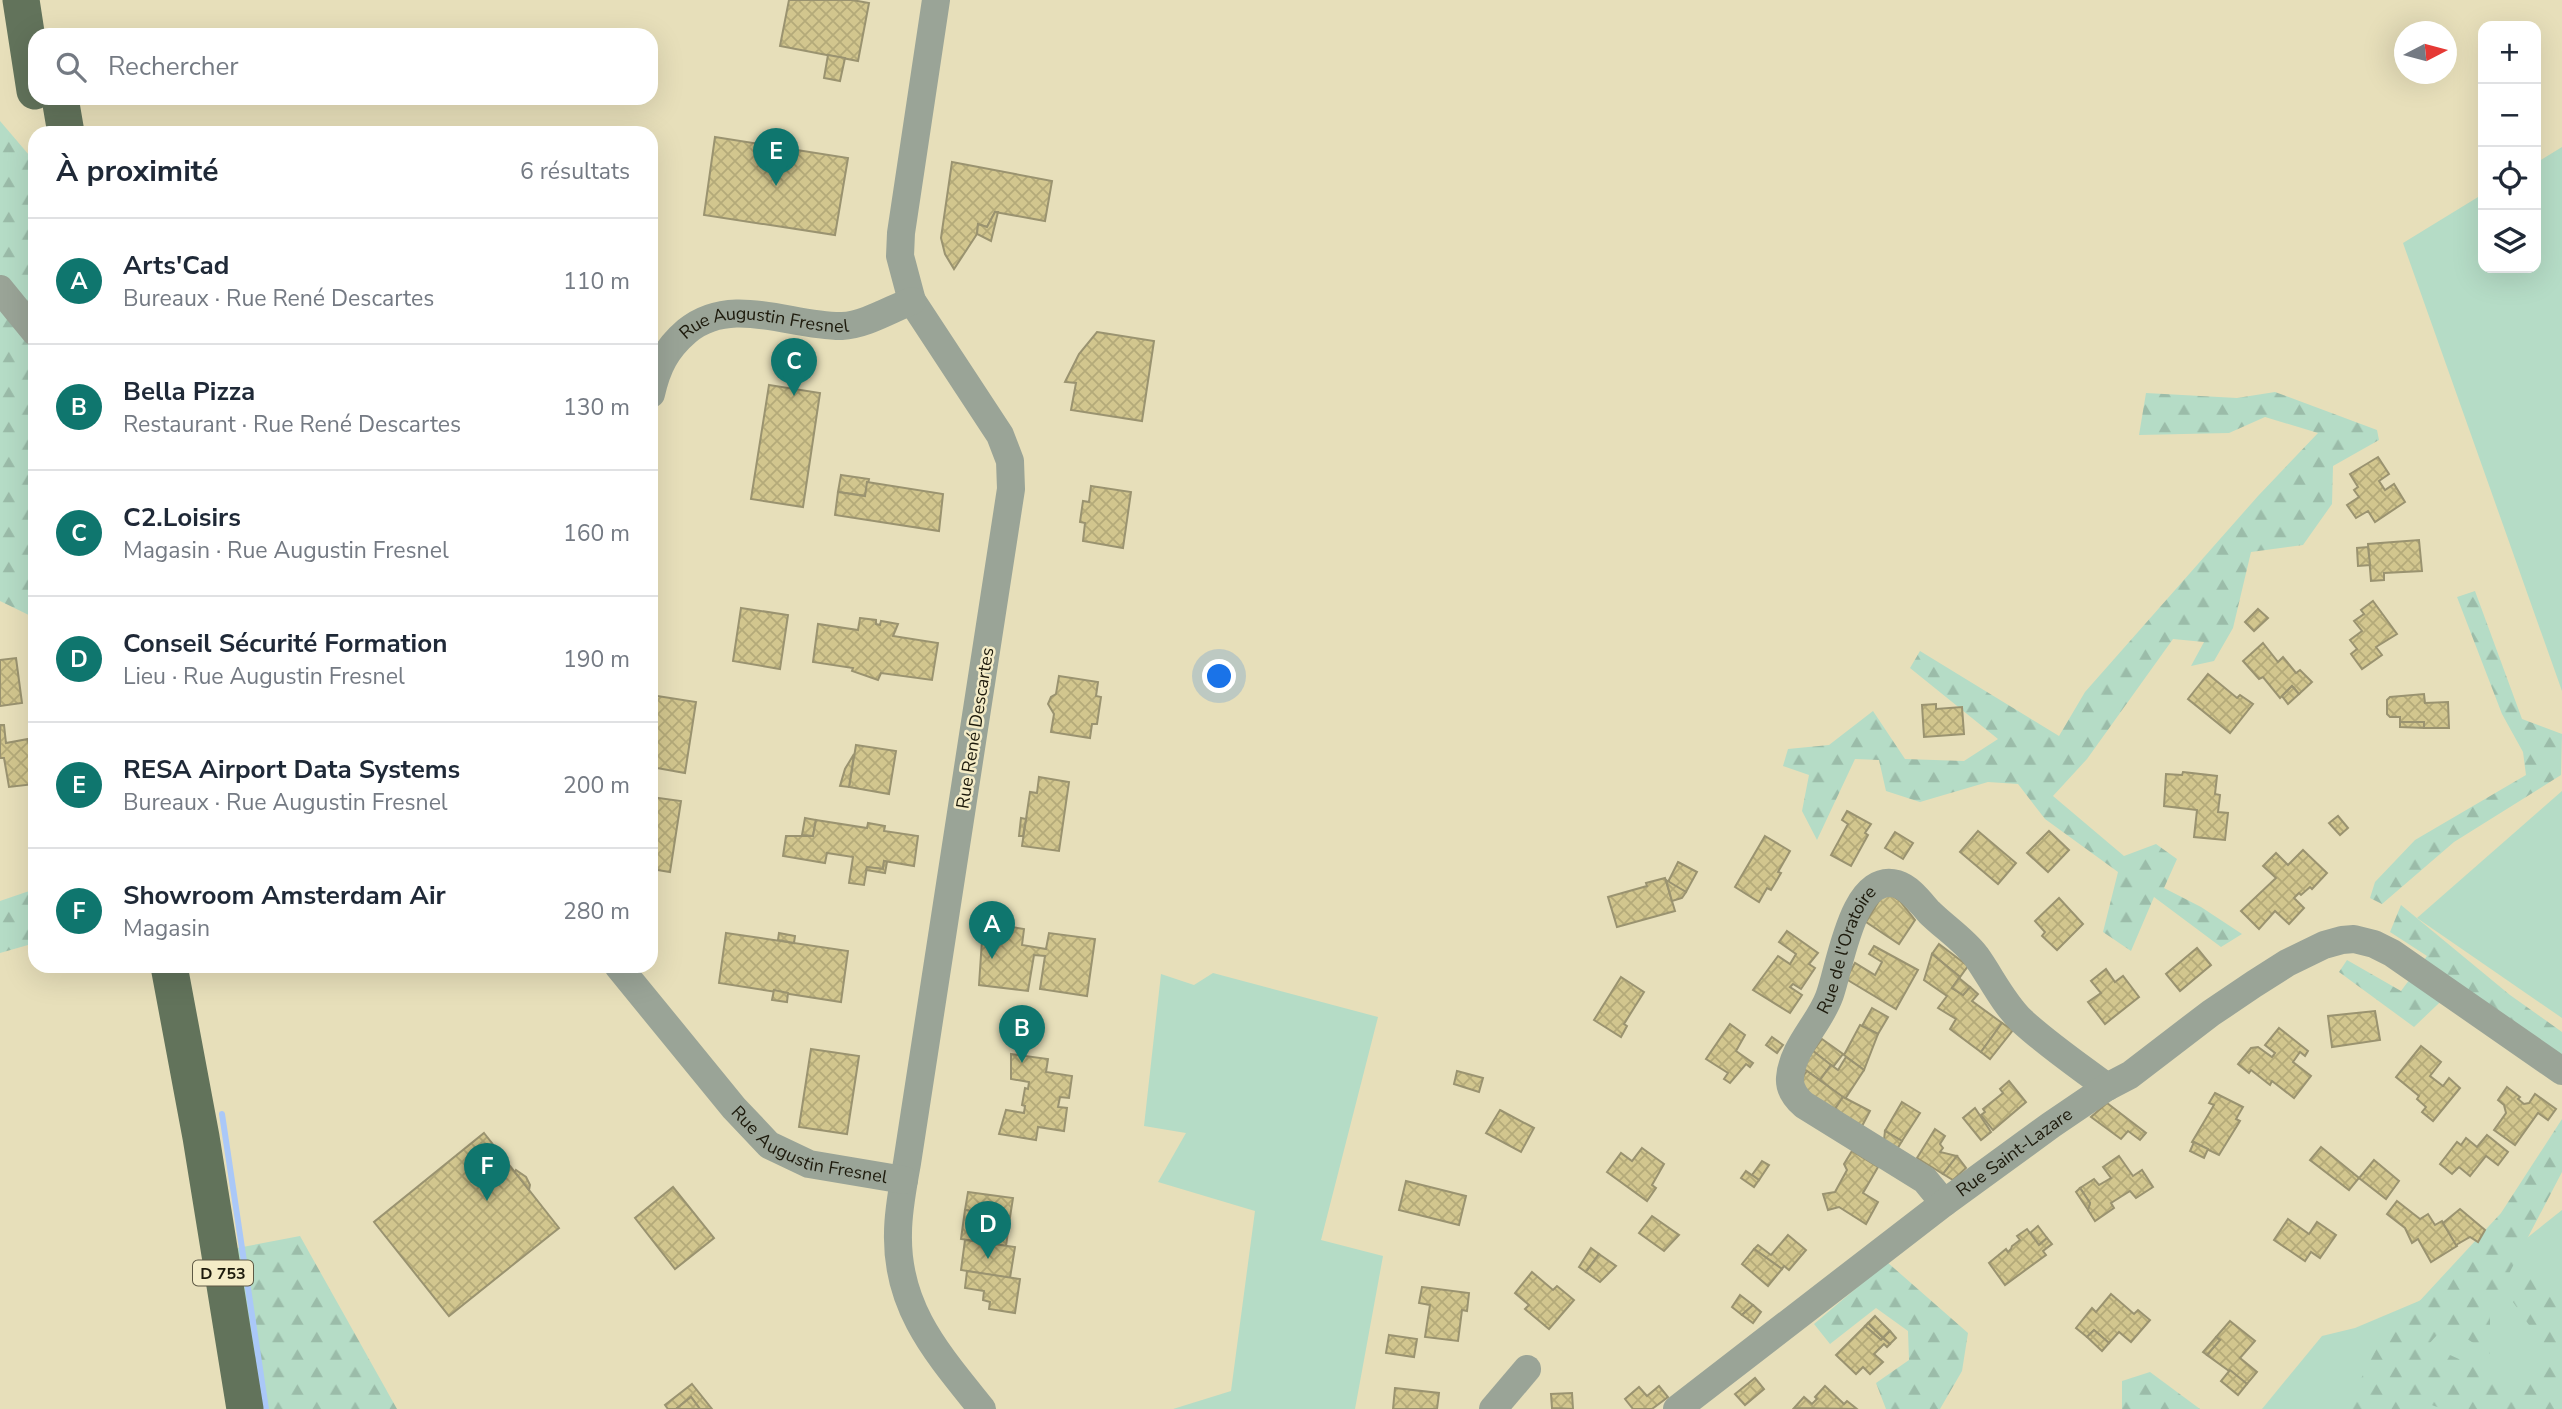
<!DOCTYPE html>
<html lang="fr">
<meta charset="utf-8">
<style>
body{margin:0;font-family:"Nunito Sans",sans-serif;background:#f2f2f3;color:#1f2937}
.controls{position:absolute;right:21px;top:21px;display:grid;overflow:hidden;border-radius:14px;box-shadow:0 7px 28px #0002}
.controls button{width:63px;height:63px;display:grid;place-items:center;padding:0;border:0;border-bottom:2px solid #e0e1e3;background:#fff;color:#1f2937;font:35px sans-serif}
.compass{position:absolute;left:2394px;top:21px;width:63px;height:63px;border-radius:50%;background:#fff;box-shadow:0 7px 28px #0002;rotate:84deg}
.you{position:absolute;left:1220px;top:677px;width:24px;height:24px;margin:-18px;border:5px solid #fff;border-radius:50%;background:#1a73e8;box-shadow:0 0 0 10px #1a73e833}
.badge{display:grid;place-items:center;width:46px;height:46px;border-radius:50%;background:#0f766e;color:#fff;font-size:23px;font-weight:700}
.pin{position:absolute;translate:-50% -58px;filter:drop-shadow(0 2px 4px #0008)}
.pin::after{content:'';position:absolute;top:37px;width:24px;height:21px;background:inherit;clip-path:polygon(0 0,100% 0,50% 100%)}
.list{margin:0;padding:0;list-style:none}
h2{display:flex;justify-content:space-between;align-items:center;height:91px;margin:0;padding:0 28px;font-size:30px}
h2 small{font-size:23px;font-weight:400;color:#747a83}
.list li{display:grid;grid-template-columns:46px 1fr auto;gap:21px;align-items:center;box-sizing:border-box;height:126px;padding:0 28px;border-top:2px solid #e0e1e3}
.list b{display:block;font-size:26px;white-space:nowrap}
.list p{margin:0;font-size:23px;white-space:nowrap;color:#747a83}
.list em{font-size:23px;font-style:normal;color:#747a83}
.icon{flex:none;width:38px;height:38px;fill:none;stroke:currentColor;stroke-width:2;stroke-linecap:round;stroke-linejoin:round}
.map{position:relative;flex:none;width:2562px;height:1409px;overflow:hidden}
.search{position:absolute;background:#fff;box-shadow:0 7px 28px #0002;left:28px;top:28px;width:630px;height:77px;display:flex;align-items:center;gap:18px;box-sizing:border-box;padding:0 24px;border-radius:21px;color:#747a83;font-size:26px}
.panel{position:absolute;background:#fff;box-shadow:0 7px 28px #0002;left:28px;top:126px;width:630px;height:847px;border-radius:21px}
.map>svg:first-child{display:block}
.green{fill:#b5dcc6}
.forest{fill:url(#forest-firs)}
.lines{fill:none;stroke-linecap:round;stroke-linejoin:round}
.stream{stroke:#aac8f8;stroke-width:6}
.building{fill:url(#building-cross-hatch);stroke:#9a9370;stroke-width:2}
.minor{stroke:#9aa497;stroke-width:28}
.major{stroke:#62735b;stroke-width:37}
.labels{text-anchor:middle;stroke-width:5;stroke-linejoin:round;paint-order:stroke}
.shield{fill:#f4ecc7;stroke:#5e5944;stroke-width:2}
.shield-label{font-size:16px;font-weight:bold;fill:#1d1a0c}
.street-label{font-size:18px;fill:#1d1a0c;stroke:#f4ecc7}
</style>
<div class="map">
<svg width="2562" height="1409" viewBox="0 0 2562 1409">
<defs>
<pattern id="forest-firs" width="22" height="20" patternUnits="userSpaceOnUse" patternTransform="scale(1.75)"><rect width="22" height="20" fill="#b5dcc6"/><path d="M5 1l3.5 6h-7zM16 11l3.5 6h-7z" fill="#9bbca9"/></pattern>
<pattern id="building-cross-hatch" width="8" height="8" patternUnits="userSpaceOnUse" patternTransform="scale(1.75)"><rect width="8" height="8" fill="#d2c68e"/><path d="M0 0l8 8M0 8l8-8" fill="none" stroke="#b4aa79"/></pattern>
</defs>
<rect width="100%" height="100%" fill="#e7dfba"/>
<g class="green">
<path d="M2562 147V691L2403 243 2483 194V268H2536V163Z"/>
<path d="M2562 791V1018L2417 918Z"/>
<path d="M1213 973 1378 1017 1321 1240 1383 1256 1355 1409H1173L1231 1391 1255 1211 1158 1182 1186 1133 1144 1126 1161 974 1194 985Z"/>
<path d="M2562 1210V1409H2262L2322 1336 2355 1328 2419 1301 2503 1257Z"/>
</g>
<g class="forest">
<path d="M0 121 35 162V618L0 601Z"/>
<path d="M2275 392 2377 430 2379 440 2333 466 2332 504 2303 545 2251 552 2233 628 2214 661 2191 666 2204 642 2173 639 2087 759 2053 796 2124 856 2156 844 2177 859 2164 888 2201 907 2242 934 2221 947 2154 897 2131 951 2103 932 2118 872 2045 819 2018 784 1988 782 1920 802 1886 791 1879 760 1855 759 1817 840 1802 811 1809 775 1783 766 1788 749 1829 745 1873 711 1905 759 1964 761 1998 739 1910 668 1920 651 2059 736 2085 692 2258 496 2318 433 2265 417 2229 433 2139 435 2146 393 2237 398Z"/>
<path d="M2475 591 2522 719 2562 734 2561 775 2454 842 2382 904 2370 898 2375 882 2415 840 2526 775 2523 752 2502 714 2457 597Z"/>
<path d="M35 889V943L0 953V901Z"/>
<path d="M2401 905 2510 995 2562 1032V1055L2459 984 2414 1027 2339 972 2347 960 2401 991 2427 956 2390 932Z"/>
<path d="M2562 1119V1172L2490 1310V1354L2446 1325 2428 1345 2525 1389 2547 1351 2513 1302 2528 1277 2553 1291 2562 1276V1375L2554 1409H2443L2420 1401 2415 1409H2345L2378 1346 2501 1213Z"/>
<path d="M300 1236 397 1409H261L237 1248Z"/>
<path d="M1887 1262 1968 1333 1962 1371 1940 1409H1886L1876 1383 1909 1360 1908 1331 1876 1308 1830 1344 1814 1324Z"/>
<path d="M2150 1372 2200 1409H2122V1381Z"/>
</g>
<g class="lines">
<path class="stream" d="M222 1114 266 1409"/>
</g>
<g class="building">
<path d="M789 0H852L869 3 858 61 780 46Z"/>
<path d="M828 55 845 58 840 81 824 78Z"/>
<path d="M715 137 848 158 835 235 704 215Z"/>
<path d="M952 162 1052 181 1045 221 995 212 987 227 978 224 977 234 954 269 945 254 941 238Z"/>
<path d="M995 212H998L991 241 977 234 978 224 987 227Z"/>
<path d="M1097 332 1154 341 1142 421 1071 410 1076 383 1065 382 1079 354Z"/>
<path d="M769 385 820 393 803 507 751 499Z"/>
<path d="M2378 457 2389 474 2379 481 2385 490 2394 484 2405 502 2375 522 2368 511 2356 518 2347 505 2359 497 2354 490 2358 487 2350 474Z"/>
<path d="M841 475 869 479 865 496 838 492Z"/>
<path d="M867 482 943 494 939 531 835 515 838 492 865 496Z"/>
<path d="M1091 486 1131 492 1123 548 1083 541 1085 523 1080 522 1083 501 1089 502Z"/>
<path d="M2419 540 2422 571 2384 573V580L2371 581 2368 544Z"/>
<path d="M2368 547 2370 565 2358 566 2357 548Z"/>
<path d="M2373 601 2397 634 2376 647 2382 655 2362 669 2351 654 2357 649 2350 640 2362 631 2354 621 2364 614 2361 610Z"/>
<path d="M741 608 788 615 780 669 733 661Z"/>
<path d="M2258 609 2268 618 2254 631 2245 622Z"/>
<path d="M860 618 876 620V624L880 625 881 621 898 624 893 636 938 643 932 680 881 673 878 680 852 671 853 668 813 662 818 624 858 630Z"/>
<path d="M2263 643 2278 662 2283 657 2296 673 2300 670 2312 682 2299 694 2292 686 2280 698 2263 677 2259 679 2243 661Z"/>
<path d="M16 658 22 703 0 706V660Z"/>
<path d="M2208 674 2237 698 2240 695 2253 704 2230 733 2188 699Z"/>
<path d="M1059 676 1098 682 1096 696 1101 697 1097 724H1092L1090 738 1051 732 1054 714 1048 704 1051 697 1056 694Z"/>
<path d="M2292 686 2299 694 2288 704 2282 696Z"/>
<path d="M2424 694 2425 703 2448 702 2449 728H2424V722H2400V717H2390L2387 714V700L2390 697Z"/>
<path d="M651 695 696 702 685 773 651 767Z"/>
<path d="M1936 704V709L1962 707 1964 734 1924 737 1922 705Z"/>
<path d="M2400 722H2424V728L2400 727Z"/>
<path d="M0 725H4L6 743 28 739 35 784 9 787 4 758H0Z"/>
<path d="M856 745 896 751 889 794 849 787Z"/>
<path d="M854 754 849 787 840 786 845 769Z"/>
<path d="M2183 772 2217 776 2215 794 2220 795 2218 812 2228 813 2225 840 2194 837 2197 810 2164 806 2166 774 2182 775Z"/>
<path d="M1039 777 1069 782 1059 851 1022 846 1030 792 1037 793Z"/>
<path d="M651 797 681 801 670 872 651 869Z"/>
<path d="M1847 811 1871 824 1865 833 1868 835 1851 866 1831 855 1848 824 1842 820Z"/>
<path d="M2338 816 2348 828 2340 835 2329 823Z"/>
<path d="M805 818 816 820 813 836 802 835Z"/>
<path d="M1021 818 1026 819 1023 836H1019Z"/>
<path d="M816 820 867 828 868 823 885 826 884 831 918 836 914 866 884 861 883 869 867 867 864 885 849 883 853 857 827 853 825 863 783 856 786 836H813Z"/>
<path d="M1978 831 2016 863 1998 884 1960 852Z"/>
<path d="M2049 831 2069 850 2048 872 2027 853Z"/>
<path d="M1895 832 1913 843 1903 859 1885 848Z"/>
<path d="M1765 836 1790 851 1778 872 1781 873 1771 890 1767 888 1759 902 1735 887Z"/>
<path d="M2303 850 2327 873 2312 889 2310 887 2301 895 2299 893 2294 898 2304 908 2289 924 2275 911 2259 929 2241 911 2276 878 2263 866 2276 853 2288 865Z"/>
<path d="M884 861 887 862 885 873 866 870 867 867 883 869Z"/>
<path d="M1678 862 1697 872 1686 892 1669 884V880Z"/>
<path d="M1665 878 1675 911 1617 927 1608 897 1647 886 1646 883Z"/>
<path d="M1666 880 1686 892 1682 898 1672 901Z"/>
<path d="M1885 891 1900 901 1915 920 1899 944 1866 922Z"/>
<path d="M2059 898 2083 924 2057 950 2042 936 2045 932 2035 921Z"/>
<path d="M988 923 1024 929 1022 945 1046 949 1049 933 1095 939 1087 996 1040 989 1045 956 1034 955 1028 991 979 985 982 940H985Z"/>
<path d="M1787 931 1818 953 1809 964 1815 968 1801 989 1793 984 1790 987 1802 995 1790 1013 1753 990 1778 956 1790 964 1796 954 1779 942Z"/>
<path d="M726 933 848 951 841 1002 719 983Z"/>
<path d="M779 933 795 936 794 943 778 940Z"/>
<path d="M1939 944 1968 966 1960 977 1932 954Z"/>
<path d="M1874 946 1918 970 1896 1009 1846 979 1855 963 1875 975 1882 962 1869 954Z"/>
<path d="M2197 948 2211 965 2180 991 2166 974Z"/>
<path d="M1932 954 1960 977 1952 988 1963 995 1970 987 1978 994 1972 1001 2002 1023 1981 1052 1950 1029 1956 1019 1938 1008 1947 996 1924 980Z"/>
<path d="M2106 969 2115 982 2123 976 2139 997 2105 1024 2088 1002 2101 993 2091 981Z"/>
<path d="M1621 977 1644 992 1624 1024 1627 1026 1621 1037 1594 1020Z"/>
<path d="M1959 978 1970 987 1963 995 1952 988Z"/>
<path d="M774 990 788 993 787 1002 772 1000Z"/>
<path d="M1872 1008 1888 1017 1878 1034 1862 1026Z"/>
<path d="M2375 1011 2380 1040 2332 1047 2328 1016Z"/>
<path d="M2002 1023 2013 1030 1990 1059 1981 1052Z"/>
<path d="M1730 1024 1745 1035 1736 1051 1753 1063 1750 1067 1746 1064 1730 1083 1724 1079 1728 1073 1706 1059Z"/>
<path d="M1860 1025 1878 1034 1864 1070 1844 1055Z"/>
<path d="M2279 1028 2308 1051 2305 1056 2300 1052 2293 1062 2311 1076 2294 1098 2272 1081 2270 1085 2251 1070 2249 1073 2238 1064 2251 1048 2258 1047 2272 1057 2275 1053 2265 1045Z"/>
<path d="M1772 1037 1783 1045 1777 1053 1766 1045Z"/>
<path d="M1822 1039 1843 1054 1833 1067 1813 1051Z"/>
<path d="M2421 1046 2441 1062 2430 1076 2443 1086 2449 1078 2460 1088 2433 1121 2422 1112 2426 1107 2417 1099 2419 1096 2396 1077Z"/>
<path d="M811 1049 859 1056 847 1134 799 1127Z"/>
<path d="M1813 1051 1831 1065 1820 1080 1801 1067Z"/>
<path d="M1011 1054 1048 1059 1046 1072 1072 1076 1069 1098 1060 1097 1058 1107 1067 1108 1064 1131 1038 1127 1036 1140 999 1134 1006 1110 1024 1113 1025 1106 1022 1105 1025 1088 1028 1089 1029 1082 1011 1079Z"/>
<path d="M1846 1057 1864 1070 1845 1099 1820 1080 1831 1065 1838 1070Z"/>
<path d="M1457 1071 1483 1078 1479 1092 1454 1084Z"/>
<path d="M1807 1071 1843 1097 1833 1112 1797 1084Z"/>
<path d="M2009 1081 2026 1102 1993 1130 1981 1115 1985 1112 1983 1109 2003 1093 2000 1089Z"/>
<path d="M2507 1087 2520 1097 2518 1099 2524 1104 2529 1103 2535 1094 2556 1109 2548 1120 2538 1113 2515 1145 2494 1130 2506 1113 2504 1105 2498 1100Z"/>
<path d="M2215 1093 2243 1107 2236 1119 2240 1121 2219 1155 2192 1142 2214 1105 2209 1103Z"/>
<path d="M1843 1097 1870 1111 1861 1128 1833 1112Z"/>
<path d="M1902 1102 1920 1113 1902 1141 1885 1131Z"/>
<path d="M2107 1103 2146 1133 2140 1140 2128 1131 2121 1139 2091 1117Z"/>
<path d="M1975 1108 1991 1132 1981 1140 1963 1118Z"/>
<path d="M1500 1110 1534 1128 1521 1152 1486 1133Z"/>
<path d="M1935 1129 1945 1136 1940 1144 1943 1148 1940 1152 1957 1156 1943 1174 1917 1158Z"/>
<path d="M1885 1131 1902 1141 1897 1149 1884 1140Z"/>
<path d="M484 1133 559 1228 449 1316 374 1222Z"/>
<path d="M2487 1135 2508 1152 2498 1165 2486 1156 2470 1176 2459 1167 2452 1174 2440 1164 2457 1142 2461 1145 2466 1138 2477 1147Z"/>
<path d="M2194 1142 2208 1149 2204 1158 2190 1151Z"/>
<path d="M2321 1147 2359 1178 2349 1190 2310 1160Z"/>
<path d="M1642 1148 1664 1164 1652 1185 1656 1188 1647 1201 1607 1172 1621 1153 1632 1161Z"/>
<path d="M1852 1151 1878 1167 1863 1193 1878 1202 1866 1224 1839 1207 1828 1210 1823 1194 1835 1192 1847 1170 1844 1164Z"/>
<path d="M1957 1156 1966 1168 1953 1180 1943 1174Z"/>
<path d="M2119 1156 2133 1176 2142 1170 2153 1187 2136 1198 2130 1191 2111 1203 2114 1208 2095 1221 2088 1210 2090 1203 2080 1188 2094 1179 2099 1185 2111 1178 2103 1167Z"/>
<path d="M2374 1160 2399 1181 2386 1199 2359 1178Z"/>
<path d="M1762 1161 1769 1165 1759 1180 1752 1175Z"/>
<path d="M516 1170 526 1177 530 1185 529 1190 515 1172Z"/>
<path d="M1746 1171 1759 1180 1754 1187 1741 1178Z"/>
<path d="M1406 1181 1466 1196 1459 1225 1399 1210Z"/>
<path d="M673 1187 714 1238 675 1269 635 1218Z"/>
<path d="M2080 1188 2090 1203 2088 1210 2076 1192Z"/>
<path d="M968 1192 1013 1198 1010 1217 965 1210Z"/>
<path d="M2397 1201 2420 1219 2428 1214 2435 1225 2442 1221 2457 1246 2431 1262 2418 1239 2412 1243 2405 1228 2387 1214Z"/>
<path d="M2460 1209 2485 1230 2478 1242 2470 1237 2456 1245 2443 1223Z"/>
<path d="M965 1210 1010 1217 1006 1246 961 1239Z"/>
<path d="M1652 1216 1679 1235 1664 1251 1639 1233Z"/>
<path d="M2288 1219 2309 1234 2317 1222 2336 1235 2320 1258 2311 1252 2305 1261 2274 1240Z"/>
<path d="M2038 1226 2047 1238 2039 1245 2030 1233Z"/>
<path d="M2027 1229 2039 1245 2047 1238 2052 1244 2043 1251 2046 1255 2005 1285 1989 1263 2006 1249 2008 1252 2011 1249 2012 1246 2020 1240 2017 1236Z"/>
<path d="M1788 1235 1806 1250 1789 1270 1784 1266 1782 1269 1754 1249 1758 1245 1771 1255Z"/>
<path d="M965 1240 1015 1247 1010 1278 961 1270Z"/>
<path d="M1591 1248 1599 1254 1586 1272 1579 1267Z"/>
<path d="M1754 1249 1782 1269 1768 1286 1742 1264Z"/>
<path d="M1599 1254 1616 1266 1600 1282 1586 1272Z"/>
<path d="M967 1271 1020 1279 1015 1313 989 1309 990 1302 983 1300 984 1291 965 1288Z"/>
<path d="M1532 1272 1553 1290 1557 1286 1574 1300 1549 1329 1525 1309 1529 1305 1515 1293Z"/>
<path d="M1422 1287 1469 1293 1467 1311 1462 1310 1458 1341 1425 1337 1430 1305 1419 1303Z"/>
<path d="M2111 1294 2134 1314 2138 1310 2150 1320 2131 1342 2119 1332 2109 1343 2094 1330 2087 1337 2076 1328 2092 1308 2096 1312Z"/>
<path d="M1740 1295 1753 1305 1742 1315 1732 1307Z"/>
<path d="M1753 1305 1761 1312 1753 1323 1742 1315Z"/>
<path d="M1875 1316 1890 1331 1883 1338 1868 1323Z"/>
<path d="M2230 1321 2255 1341 2240 1358 2257 1372 2247 1384 2207 1355 2220 1340 2216 1337Z"/>
<path d="M1868 1323 1883 1338 1881 1340 1865 1326Z"/>
<path d="M1865 1326 1881 1340 1883 1338 1890 1344 1887 1347 1884 1344 1874 1354 1883 1362 1870 1374 1863 1367 1856 1374 1836 1355Z"/>
<path d="M2094 1330 2109 1343 2102 1351 2087 1337Z"/>
<path d="M1890 1331 1896 1338 1890 1344 1883 1338Z"/>
<path d="M1389 1335 1417 1339 1414 1357 1386 1353Z"/>
<path d="M2216 1337 2220 1340 2207 1355 2203 1352Z"/>
<path d="M2230 1370 2247 1384 2238 1395 2221 1381Z"/>
<path d="M1755 1378 1764 1389 1745 1405 1735 1394Z"/>
<path d="M692 1384 712 1409H700L691 1397 676 1409H668L665 1405Z"/>
<path d="M1659 1386 1668 1397 1652 1409H1633L1625 1399 1639 1387 1647 1396Z"/>
<path d="M1825 1386 1844 1404 1847 1401 1857 1409 1794 1408 1804 1397 1812 1404 1817 1399 1815 1397Z"/>
<path d="M1395 1388 1439 1393 1437 1409H1393Z"/>
<path d="M1572 1393 1573 1409 1552 1408 1551 1394Z"/>
<path d="M691 1397 700 1409H676Z"/>
</g>
<g class="lines">
<g class="minor">
<path d="M936 0 901 233 900 256 912 301 1000 435 1010 461 1011 489 907 1163C903 1186 898 1210 898 1233 896 1308 938 1354 982 1409"/>
<path d="M0 289 35 332"/>
<path id="s1" d="M651 394C657 367 666 349 687 331 732 294 791 327 842 326 865 325 891 309 912 301"/>
<path id="s2" d="M618 966 734 1108 769 1145 809 1164 904 1180"/>
<path id="s3" d="M1944 1203 1925 1180 1804 1105C1796 1098 1789 1090 1790 1078 1792 1048 1819 1024 1829 997 1840 969 1852 871 1897 884 1910 888 1920 902 1929 912 1944 927 1963 939 1976 956 1991 977 2003 1003 2022 1021 2048 1045 2079 1066 2107 1087"/>
<path d="M1493 1409 1527 1369"/>
<path id="s4" d="M1677 1409 1944 1203 2051 1125 2107 1087 2130 1075 2211 1013 2254 984 2287 963 2324 945 2342 940 2354 939 2374 944 2392 953 2562 1071"/>
</g>
<g class="major">
<path d="M21 0 35 91"/>
<path d="M60 98 66 133"/>
<path d="M169 966 201 1137 245 1409"/>
</g>
</g>
<g class="labels">
<rect class="shield" x="193" y="1260.5" width="60" height="25" rx="5"/>
<g class="shield-label">
<text x="223" y="1279">D 753</text>
</g>
<g class="street-label">
<text dy="6" stroke="none"><textPath href="#s1" startOffset="154">Rue Augustin Fresnel</textPath></text>
<text transform="translate(975 728) rotate(-81)" y="6">Rue René Descartes</text>
<text dy="6" stroke="none"><textPath href="#s3" startOffset="345">Rue de l'Oratoire</textPath></text>
<text dy="6" stroke="none"><textPath href="#s2" startOffset="271">Rue Augustin Fresnel</textPath></text>
<text dy="6" stroke="none"><textPath href="#s4" startOffset="424">Rue Saint-Lazare</textPath></text>
</g>
</g>
</svg>
<div class="controls">
<button>+</button>
<button>−</button>
<button><svg class="icon" aria-label="locate" viewBox="0 0 24 24"><circle cx="12" cy="12" r="6"/><path d="M12 2v4M12 18v4M2 12h4M18 12h4"/></svg></button>
<button><svg class="icon" aria-label="layers" viewBox="0 0 24 24"><path d="M12 4l9 5-9 5-9-5zM3 14l9 5 9-5"/></svg></button>
</div>
<svg class="compass" viewBox="-18 -18 36 36"><path d="M0-13l5 13h-10z" fill="#e53935"/><path d="M0 13l5-13h-10z" fill="#747a83"/></svg>
<div class="you"></div>
<div class="pin badge" style="left:992px;top:959px">A</div>
<div class="pin badge" style="left:1022px;top:1063px">B</div>
<div class="pin badge" style="left:794px;top:396px">C</div>
<div class="pin badge" style="left:988px;top:1259px">D</div>
<div class="pin badge" style="left:776px;top:186px">E</div>
<div class="pin badge" style="left:487px;top:1201px">F</div>
<div class="search"><svg class="icon" aria-label="search" viewBox="0 0 24 24"><circle cx="10" cy="10" r="6"/><path d="M15 15l6 6"/></svg>Rechercher</div>
<section class="panel">
<h2>À proximité<small>6 résultats</small></h2>
<ul class="list">
<li><span class="badge">A</span><div><b>Arts'Cad</b><p>Bureaux · Rue René Descartes</p></div><em>110 m</em></li>
<li><span class="badge">B</span><div><b>Bella Pizza</b><p>Restaurant · Rue René Descartes</p></div><em>130 m</em></li>
<li><span class="badge">C</span><div><b>C2.Loisirs</b><p>Magasin · Rue Augustin Fresnel</p></div><em>160 m</em></li>
<li><span class="badge">D</span><div><b>Conseil Sécurité Formation</b><p>Lieu · Rue Augustin Fresnel</p></div><em>190 m</em></li>
<li><span class="badge">E</span><div><b>RESA Airport Data Systems</b><p>Bureaux · Rue Augustin Fresnel</p></div><em>200 m</em></li>
<li><span class="badge">F</span><div><b>Showroom Amsterdam Air</b><p>Magasin</p></div><em>280 m</em></li>
</ul>
</section>
</div>
